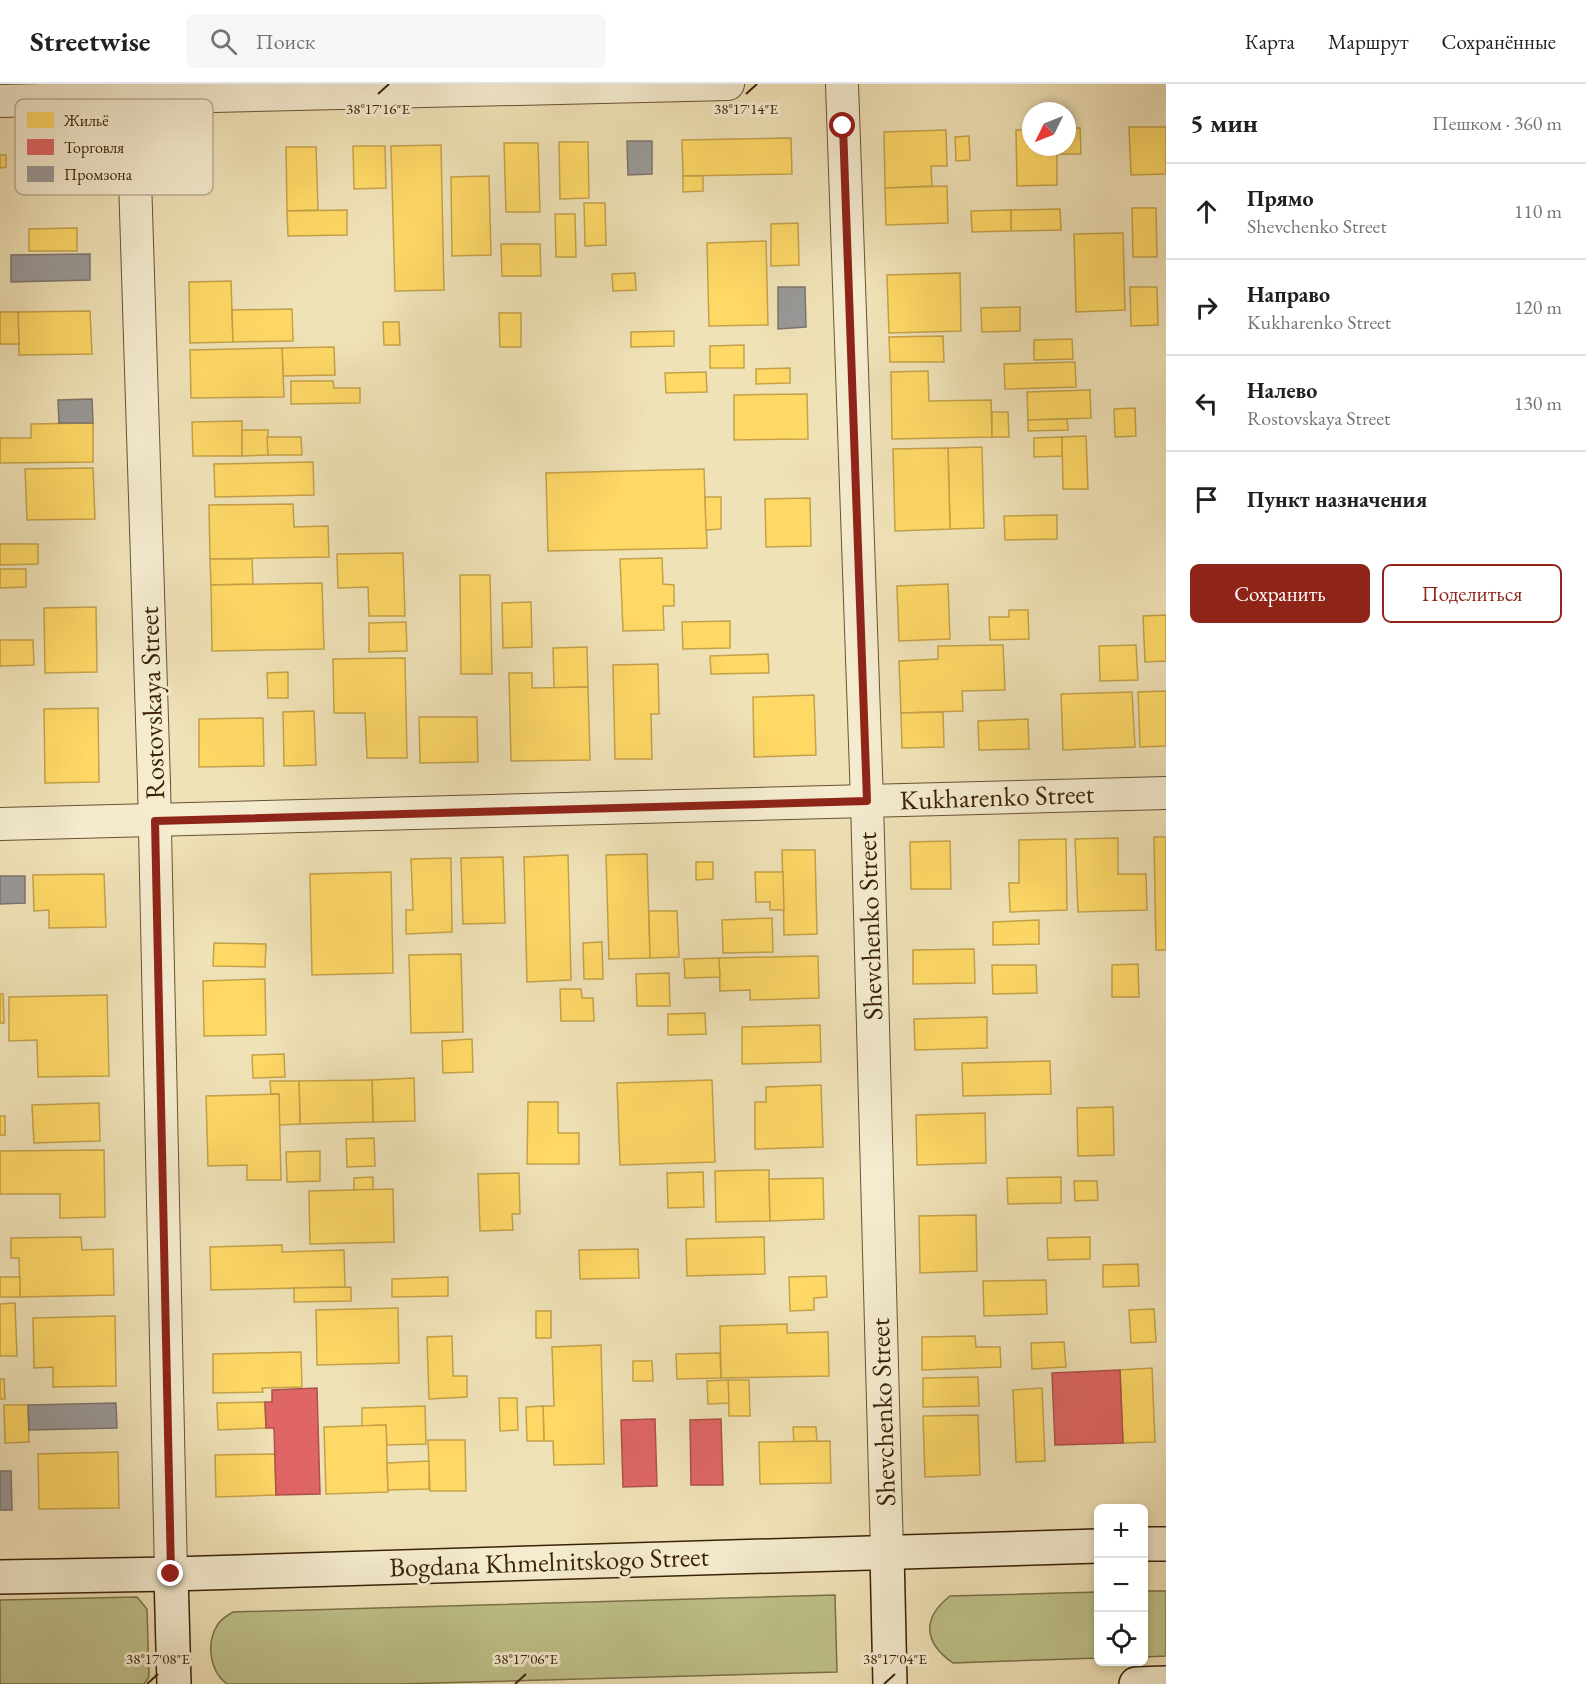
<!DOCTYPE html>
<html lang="ru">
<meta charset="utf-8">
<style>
body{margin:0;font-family:"EB Garamond",serif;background:#f6f6f6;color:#202124}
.controls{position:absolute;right:18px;bottom:18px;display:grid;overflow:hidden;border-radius:9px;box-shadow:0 3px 9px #0003}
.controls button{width:54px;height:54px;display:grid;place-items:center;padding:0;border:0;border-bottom:2px solid #e0e0e0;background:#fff;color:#202124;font:30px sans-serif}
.compass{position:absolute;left:1022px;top:18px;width:54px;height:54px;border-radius:50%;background:#fff;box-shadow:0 3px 9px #0003;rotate:227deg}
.stop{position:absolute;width:18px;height:18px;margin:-14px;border:4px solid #8f2418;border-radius:50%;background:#fff}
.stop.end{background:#8f2418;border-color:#fff;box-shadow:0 2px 6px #0008}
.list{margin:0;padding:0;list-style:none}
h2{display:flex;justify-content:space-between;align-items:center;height:78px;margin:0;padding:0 24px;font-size:26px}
h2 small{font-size:20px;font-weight:400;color:#757577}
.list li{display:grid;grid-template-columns:39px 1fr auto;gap:18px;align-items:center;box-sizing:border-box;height:96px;padding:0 24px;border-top:2px solid #e0e0e0}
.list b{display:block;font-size:22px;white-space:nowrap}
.list p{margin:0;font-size:20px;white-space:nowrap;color:#757577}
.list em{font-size:20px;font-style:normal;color:#757577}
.actions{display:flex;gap:12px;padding:18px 24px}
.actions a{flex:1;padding:14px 0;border:2px solid #8f2418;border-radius:9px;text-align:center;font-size:21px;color:#8f2418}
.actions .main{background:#8f2418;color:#fff}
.icon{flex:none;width:33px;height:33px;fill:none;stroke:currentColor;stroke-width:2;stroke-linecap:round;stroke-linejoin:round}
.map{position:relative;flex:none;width:1166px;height:1600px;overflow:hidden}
header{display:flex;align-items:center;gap:36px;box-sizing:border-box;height:84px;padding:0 30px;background:#fff;border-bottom:2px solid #e0e0e0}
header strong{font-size:28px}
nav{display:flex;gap:33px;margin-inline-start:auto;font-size:21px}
.search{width:420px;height:54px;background:#f6f6f6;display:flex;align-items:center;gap:15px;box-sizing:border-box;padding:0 21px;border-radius:9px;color:#757577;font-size:22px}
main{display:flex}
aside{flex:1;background:#fff}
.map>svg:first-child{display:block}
.grass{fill:#bfc28a;stroke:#7c7248;stroke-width:1.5}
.homes{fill:#ffd966;stroke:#c4a24a;stroke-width:1.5}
.shops{fill:#e06666;stroke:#ae524a;stroke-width:1.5}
.industry{fill:#999;stroke:#7c756d;stroke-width:1.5}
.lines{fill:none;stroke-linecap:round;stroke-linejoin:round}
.minor-casing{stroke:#685233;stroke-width:34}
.secondary-casing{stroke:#3a2207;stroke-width:36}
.minor{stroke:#f5ecd0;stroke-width:32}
.secondary{stroke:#f5ecd0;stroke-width:33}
.route{stroke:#8f2418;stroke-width:8}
.ticks{fill:none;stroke:#3a2207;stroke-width:2}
.labels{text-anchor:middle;stroke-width:6;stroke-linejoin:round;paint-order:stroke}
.street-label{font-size:27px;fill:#3a2207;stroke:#f5ecd0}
.key{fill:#f5ecd0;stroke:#bdaf94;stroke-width:1.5}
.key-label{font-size:16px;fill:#3a2207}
.ticks-label{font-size:15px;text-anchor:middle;fill:#3a2207;stroke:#f5ecd0;stroke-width:6;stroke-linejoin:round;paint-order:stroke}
</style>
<header>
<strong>Streetwise</strong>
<div class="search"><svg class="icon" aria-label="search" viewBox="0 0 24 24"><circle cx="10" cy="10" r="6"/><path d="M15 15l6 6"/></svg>Поиск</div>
<nav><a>Карта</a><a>Маршрут</a><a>Сохранённые</a></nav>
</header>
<main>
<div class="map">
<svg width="1166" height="1600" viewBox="0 0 1166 1600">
<rect width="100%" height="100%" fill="#f0e2b7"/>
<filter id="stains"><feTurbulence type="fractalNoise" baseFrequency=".00333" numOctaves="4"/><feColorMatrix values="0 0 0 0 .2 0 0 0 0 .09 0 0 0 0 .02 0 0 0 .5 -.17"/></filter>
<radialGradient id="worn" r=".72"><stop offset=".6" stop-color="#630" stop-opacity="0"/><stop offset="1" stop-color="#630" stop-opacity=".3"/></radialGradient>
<g class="grass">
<path d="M1144 1507H1166V1572L1144 1573Z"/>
<path d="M1098 1508V1574L953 1579C923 1558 922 1534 950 1512Z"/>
<path d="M835 1511 837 1588 398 1600H227C209 1587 206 1558 218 1540 221 1535 228 1531 233 1528Z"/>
<path d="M137 1513 147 1525 149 1593 144 1600H0V1516Z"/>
</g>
<g class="homes">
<path d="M1129 43H1166V90L1131 91Z"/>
<path d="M1067 44H1080L1081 70H1057V101L1017 102 1016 46 1031 45V63H1067Z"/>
<path d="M946 46 947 82H931L932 102 885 104 884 48Z"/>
<path d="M969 52 970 76 956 77 955 53Z"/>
<path d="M791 54 792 90 683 92 682 56Z"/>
<path d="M559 58H588L589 114 560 115Z"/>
<path d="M504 59H538L540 128H506Z"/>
<path d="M441 61 444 206 395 207 391 62Z"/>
<path d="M353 62H385L386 104 354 105Z"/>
<path d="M286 63H316L318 126 287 127Z"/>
<path d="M0 71H6V83L0 84Z"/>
<path d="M489 92 491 171 452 172 451 93Z"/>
<path d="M683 92H703V107L683 108Z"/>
<path d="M947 102 948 139 886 141 885 104Z"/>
<path d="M584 119H605L606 161 585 162Z"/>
<path d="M1132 124H1156L1157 173H1133Z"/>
<path d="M1060 125 1061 146 1011 147V126Z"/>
<path d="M347 126V151L288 152 287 127Z"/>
<path d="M1011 126V147L972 148 971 127Z"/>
<path d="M555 130H575L576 173H556Z"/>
<path d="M798 139 799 181 771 182V140Z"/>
<path d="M77 144V167H29V145Z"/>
<path d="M1123 149 1125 226 1076 228 1074 150Z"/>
<path d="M766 157 768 241 709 242 707 159Z"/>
<path d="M501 160H540L541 192H502Z"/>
<path d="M635 189 636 206 613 207 612 190Z"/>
<path d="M960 189 961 247 889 249 887 191Z"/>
<path d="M231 197 233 258 190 259 189 198Z"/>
<path d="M1130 203H1157L1158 241 1131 242Z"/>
<path d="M1020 223V247L982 248 981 224Z"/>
<path d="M292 225 293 257 233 258 232 226Z"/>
<path d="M90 227 92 270 19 271 18 228Z"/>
<path d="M0 228H18L19 260H0Z"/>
<path d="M499 229H521V263H500Z"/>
<path d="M383 238H399L400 261H384Z"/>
<path d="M674 247V262L631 263V248Z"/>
<path d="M943 252 944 278H890L889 253Z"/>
<path d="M1072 255 1073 275 1034 276V256Z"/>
<path d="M744 261V284H710V262Z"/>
<path d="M334 263 335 291 283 292 282 264Z"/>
<path d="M282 264 284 313 191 314 190 266Z"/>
<path d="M1075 278 1076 303 1005 305 1004 280Z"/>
<path d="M790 284V299L756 300V285Z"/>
<path d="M928 287 929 317 991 316 992 353 892 355 891 288Z"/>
<path d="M706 288 707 308 666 309 665 289Z"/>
<path d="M291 297H333L334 304H360V319L291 320Z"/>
<path d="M1090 306 1091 334 1028 336 1027 308Z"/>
<path d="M807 310 808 355 734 356V311Z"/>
<path d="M1135 324 1136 352 1115 353 1114 325Z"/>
<path d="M992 328H1008L1009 353H992Z"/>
<path d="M1067 335 1068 346 1028 347V336Z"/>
<path d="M242 337V372H193L192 338Z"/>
<path d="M93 339V378L0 379V354H31V340Z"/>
<path d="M242 346H268V371L242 372Z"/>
<path d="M1086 352 1088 405H1063L1062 353Z"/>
<path d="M267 353H301L302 371H268Z"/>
<path d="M1062 353V372L1034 373V354Z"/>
<path d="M982 363 984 444 950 445 948 364Z"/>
<path d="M948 364 950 445 895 447 893 365Z"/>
<path d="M313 378 314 411 215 413 214 380Z"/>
<path d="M93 384 95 435 27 436 25 385Z"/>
<path d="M704 385 707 464 548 467 546 389Z"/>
<path d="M705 413H721V445L706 446Z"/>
<path d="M810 414 811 462 766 463 765 415Z"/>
<path d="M293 420 294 443 328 442 329 473 210 475 209 421Z"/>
<path d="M1057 431V455L1005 456 1004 432Z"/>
<path d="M0 460H38V480L0 481Z"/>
<path d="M403 469 405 532H369L368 503 338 504 337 470Z"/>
<path d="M662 474 663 500 674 501V522H663L664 546 623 547 620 475Z"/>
<path d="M210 475H252L253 500 211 501Z"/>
<path d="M0 485H26V503L0 504Z"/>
<path d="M460 491H490L492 590H461Z"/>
<path d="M322 499 324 565 212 567 211 501Z"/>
<path d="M948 500 950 555 899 557 897 502Z"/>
<path d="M531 518 532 563 503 564 502 519Z"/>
<path d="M96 523 97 588 45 589 44 524Z"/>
<path d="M1009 526H1028L1029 555 990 556 989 533H1009Z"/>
<path d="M1166 531V577L1145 578 1143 532Z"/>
<path d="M730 537V564L683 565 682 538Z"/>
<path d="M406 538 407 567 369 568V539Z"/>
<path d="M0 556H33L34 581 0 582Z"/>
<path d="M1003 561 1005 606 962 607 963 627 901 629 899 577 938 575V562Z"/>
<path d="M1136 561 1138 596 1100 597 1099 562Z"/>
<path d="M587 563 588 603 554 604 553 564Z"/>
<path d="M768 570 769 589 711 590 710 572Z"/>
<path d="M405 574 407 674H367L365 629H334L333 575Z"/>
<path d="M658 580 659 630H651L652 675H615L613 581Z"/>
<path d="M288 588V614H268L267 589Z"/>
<path d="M509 589H532V604L588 603 590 676 511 677Z"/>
<path d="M1166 607V662L1140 663 1138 608Z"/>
<path d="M1132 608 1135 663 1063 666 1061 610Z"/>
<path d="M814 611 816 671 754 673 753 613Z"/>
<path d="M98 624 99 698 45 699 44 625Z"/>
<path d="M314 627 316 681 284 682 283 628Z"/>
<path d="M943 628 944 663 902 664 901 629Z"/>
<path d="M419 633H477L478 678 420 679Z"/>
<path d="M263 634 264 682 199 683V635Z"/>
<path d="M1028 635 1029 665 979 666 978 637Z"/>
<path d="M1154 753H1166V866H1156Z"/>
<path d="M1118 754V790H1146L1147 826 1078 828 1075 755Z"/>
<path d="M1066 755 1067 826 1010 828 1009 799H1019V756Z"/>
<path d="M950 757 951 805H911L910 758Z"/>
<path d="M782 766H815L817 850 784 851Z"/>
<path d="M647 770 650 874 609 875 606 771Z"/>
<path d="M568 771 571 896 527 898 524 773Z"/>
<path d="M503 773 505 839 463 840 461 774Z"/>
<path d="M451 774 452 848 406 850V826H413L411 775Z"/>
<path d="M696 778H713V795L696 796Z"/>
<path d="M391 788 393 889 312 891 310 790Z"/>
<path d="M755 788H783L784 826H770V818H756Z"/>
<path d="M104 790 106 843 49 844V826L34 827 33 791Z"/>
<path d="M649 827H677L679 873 650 874Z"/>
<path d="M772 834 773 868 723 869 722 836Z"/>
<path d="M1039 836V860L993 861V838Z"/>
<path d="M602 858 603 895H584L583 859Z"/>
<path d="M214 859 266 860 265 883 213 882Z"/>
<path d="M974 865 975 899 913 900V866Z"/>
<path d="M461 870 463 948 411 949 409 871Z"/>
<path d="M818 872 819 914 750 916V906L720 907 719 874Z"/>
<path d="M719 874 720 893 685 894 684 875Z"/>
<path d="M1138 880 1139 913H1112V881Z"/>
<path d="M992 881H1036L1037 909 993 910Z"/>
<path d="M669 889 670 922H637L636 890Z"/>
<path d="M265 895 266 951 204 952 203 897Z"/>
<path d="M560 905H581L582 914H593L594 937H561Z"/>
<path d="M0 910H3L4 939H0Z"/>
<path d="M107 911 109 992 38 993 37 956 9 957V913Z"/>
<path d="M705 929 706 950 668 951V930Z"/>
<path d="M987 933V964L915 966 914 935Z"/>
<path d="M820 941 821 978 742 980V943Z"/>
<path d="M472 955 473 988 443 989 442 957Z"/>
<path d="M284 970 285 993 253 994 252 971Z"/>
<path d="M1050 977 1051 1010 963 1012 962 979Z"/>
<path d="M414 994 415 1037 373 1038 372 996Z"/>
<path d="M372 996 373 1038 300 1040 299 997Z"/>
<path d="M712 996 715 1078 620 1081 617 999Z"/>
<path d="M270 997H299L300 1040 279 1041V1010H271Z"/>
<path d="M821 1001 823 1063 755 1065V1018H766V1003Z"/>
<path d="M279 1010 281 1096H247V1081L208 1082 206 1012Z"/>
<path d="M528 1018H558V1049H579V1080H527Z"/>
<path d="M99 1019 100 1057 34 1059 32 1021Z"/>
<path d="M1113 1023 1114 1071 1078 1072 1077 1024Z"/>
<path d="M985 1029 986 1079 917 1081 916 1031Z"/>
<rect x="0" y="1032" width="5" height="19"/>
<path d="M374 1054 375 1082 347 1083 346 1055Z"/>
<path d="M104 1066 105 1133 60 1134V1110H0V1067Z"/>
<path d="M320 1067V1097L287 1098 286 1068Z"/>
<path d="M769 1086 770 1137 716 1138 715 1087Z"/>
<path d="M703 1088 704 1123 668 1124 667 1089Z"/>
<path d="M519 1089 520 1130H512L513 1146 480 1147 478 1090Z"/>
<path d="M373 1093V1106H354V1094Z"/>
<path d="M1061 1093V1119L1008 1120 1007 1094Z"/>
<path d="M823 1094 824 1135 770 1137 769 1095Z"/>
<path d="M1074 1097H1097L1098 1116 1075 1117Z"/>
<path d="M393 1105 394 1158 310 1160 309 1107Z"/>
<path d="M976 1131 977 1187 920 1189 919 1132Z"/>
<path d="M81 1153 82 1166 113 1165 114 1211 20 1213 19 1174H11V1154Z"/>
<path d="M764 1153 765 1190 687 1192 686 1155Z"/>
<path d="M1090 1153V1175L1048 1176 1047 1154Z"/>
<path d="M282 1161V1168L344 1166 345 1203 211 1206 210 1163Z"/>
<path d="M638 1165 639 1194 580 1195 579 1166Z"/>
<path d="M1138 1180 1139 1202 1103 1203V1181Z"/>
<path d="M826 1192 827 1213 814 1214V1226L790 1227 789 1193Z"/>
<rect x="0" y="1193" width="20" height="20"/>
<path d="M448 1193V1212L392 1213V1195Z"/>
<path d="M1046 1196 1047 1230 984 1232 983 1197Z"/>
<path d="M351 1203V1217L294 1218V1204Z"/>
<path d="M15 1219 17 1272H0V1220Z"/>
<path d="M398 1224 399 1279 317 1281 316 1226Z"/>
<path d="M1154 1225 1156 1258 1131 1259 1129 1226Z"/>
<rect x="536" y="1227" width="15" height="27"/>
<path d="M115 1232 116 1302 53 1303V1283L34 1284 33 1234Z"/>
<path d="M787 1240V1249L828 1248 829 1292 721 1294 720 1242Z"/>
<path d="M452 1252 453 1292H467V1313L429 1315 427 1253Z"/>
<path d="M975 1252 976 1263H1000L1001 1283 922 1286V1253Z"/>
<path d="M1064 1258 1066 1283 1032 1285 1031 1259Z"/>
<path d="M601 1261 604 1380 554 1381 553 1357H544L543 1322H554L552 1263Z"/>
<path d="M301 1268 302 1303 262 1304 263 1308 213 1309V1270Z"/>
<path d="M720 1269 721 1294 677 1295 676 1270Z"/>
<path d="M633 1277H652L653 1297H633Z"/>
<path d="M1152 1284 1155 1358 1123 1359 1120 1286Z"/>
<path d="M978 1293 979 1322 923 1323V1294Z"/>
<path d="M0 1295H4L5 1315H0Z"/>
<path d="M728 1296H749L750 1332H729Z"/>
<path d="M728 1296 729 1319 708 1320 707 1297Z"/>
<path d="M1042 1304 1045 1377 1016 1378 1013 1306Z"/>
<path d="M499 1314H517L518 1346 500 1347Z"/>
<path d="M265 1318 266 1344 218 1346 217 1319Z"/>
<path d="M4 1321H28L29 1358 5 1359Z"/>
<path d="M425 1322 426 1360 387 1361 386 1341 362 1342V1324Z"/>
<path d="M543 1322 544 1357H527L526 1323Z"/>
<path d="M978 1331 980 1391 925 1393 923 1332Z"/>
<path d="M386 1341 388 1408 326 1410 324 1343Z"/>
<path d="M793 1343H816L817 1357 794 1358Z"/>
<path d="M428 1356H465L466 1407H430Z"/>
<path d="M830 1357 831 1399 760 1400 759 1358Z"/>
<path d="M118 1368 119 1424 39 1425 38 1370Z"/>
<path d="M275 1370 276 1411 216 1413 215 1371Z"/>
<path d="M429 1377V1405L388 1406 387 1379Z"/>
</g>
<g class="shops">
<path d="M1120 1286 1123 1359 1055 1361 1052 1289Z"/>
<path d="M317 1304 320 1410 276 1411 274 1344H266L265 1318H272V1306Z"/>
<path d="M655 1335 657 1402 623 1403 621 1336Z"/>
<path d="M721 1335 723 1401H691L690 1336Z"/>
</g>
<g class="industry">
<path d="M627 57H652V90L628 91Z"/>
<path d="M90 170V196L11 198V171Z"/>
<path d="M778 203H805L806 243 778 245Z"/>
<path d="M92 315 93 339H59L58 316Z"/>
<path d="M0 792H25V819L0 820Z"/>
<path d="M116 1319 117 1344 29 1346 28 1321Z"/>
<path d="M0 1387H11L12 1426H0Z"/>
</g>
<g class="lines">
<defs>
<g id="minor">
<path d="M132 0 154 699 171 1490"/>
<path d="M842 0 867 717 887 1468"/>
<path d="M0 17 728 0"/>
<path d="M0 740 1166 709"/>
</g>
<g id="secondary">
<path d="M1144 1460H1166"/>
<path d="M887 1468 890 1600"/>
<path d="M171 1490 174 1600"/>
<path d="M0 1493 171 1490 1098 1462"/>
<path d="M1136 1600 1166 1599"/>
</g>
</defs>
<use href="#minor" class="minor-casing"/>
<use href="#secondary" class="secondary-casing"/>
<use href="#minor" class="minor"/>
<use href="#secondary" class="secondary"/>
</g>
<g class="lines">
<path class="route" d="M171 1490 155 737 867 717 843 42"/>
</g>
<path class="ticks" d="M378 10 389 0M746 10 757 0M147 1600 158 1590M515 1600 526 1590M884 1600 895 1590"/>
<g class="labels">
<g class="street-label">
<text transform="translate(152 619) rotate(-92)" y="9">Rostovskaya Street</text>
<text transform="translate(997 713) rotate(-2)" y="9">Kukharenko Street</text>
<text transform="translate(870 842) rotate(-92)" y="9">Shevchenko Street</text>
<text transform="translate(883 1328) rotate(-92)" y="9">Shevchenko Street</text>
<text transform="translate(549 1478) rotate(-2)" y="9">Bogdana Khmelnitskogo Street</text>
</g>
</g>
<rect x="15" y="15" width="198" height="96" rx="9" class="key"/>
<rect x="27" y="28" width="27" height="16" fill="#ffd966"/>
<rect x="27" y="55" width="27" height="16" fill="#e06666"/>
<rect x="27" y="82" width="27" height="16" fill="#999"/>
<g class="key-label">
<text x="64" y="42">Жильё</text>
<text x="64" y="69">Торговля</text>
<text x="64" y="96">Промзона</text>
</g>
<g class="ticks-label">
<text x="378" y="30">38°17'16"E</text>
<text x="746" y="30">38°17'14"E</text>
<text x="158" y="1580">38°17'08"E</text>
<text x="526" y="1580">38°17'06"E</text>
<text x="895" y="1580">38°17'04"E</text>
</g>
<rect width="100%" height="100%" filter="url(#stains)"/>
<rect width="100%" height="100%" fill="url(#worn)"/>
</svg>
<div class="controls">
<button>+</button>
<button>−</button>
<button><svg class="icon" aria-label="locate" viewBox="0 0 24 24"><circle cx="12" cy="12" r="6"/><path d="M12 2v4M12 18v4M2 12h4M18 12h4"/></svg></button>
</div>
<svg class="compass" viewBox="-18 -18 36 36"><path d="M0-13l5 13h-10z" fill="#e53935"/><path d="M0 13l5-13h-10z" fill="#757577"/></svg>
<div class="stop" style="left:843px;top:42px"></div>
<div class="stop end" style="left:171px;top:1490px"></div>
</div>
<aside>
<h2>5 мин<small>Пешком · 360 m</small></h2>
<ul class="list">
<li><svg class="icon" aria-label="ahead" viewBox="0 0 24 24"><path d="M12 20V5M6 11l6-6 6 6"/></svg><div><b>Прямо</b><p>Shevchenko Street</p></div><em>110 m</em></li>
<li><svg class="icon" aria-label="right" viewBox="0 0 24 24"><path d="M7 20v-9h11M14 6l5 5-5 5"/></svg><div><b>Направо</b><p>Kukharenko Street</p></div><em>120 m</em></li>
<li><svg class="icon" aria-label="left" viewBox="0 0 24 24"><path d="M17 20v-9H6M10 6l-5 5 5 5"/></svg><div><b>Налево</b><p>Rostovskaya Street</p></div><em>130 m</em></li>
<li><svg class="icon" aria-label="arrive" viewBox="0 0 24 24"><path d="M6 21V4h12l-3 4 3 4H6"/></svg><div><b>Пункт назначения</b></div></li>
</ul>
<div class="actions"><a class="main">Сохранить</a><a>Поделиться</a></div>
</aside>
</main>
